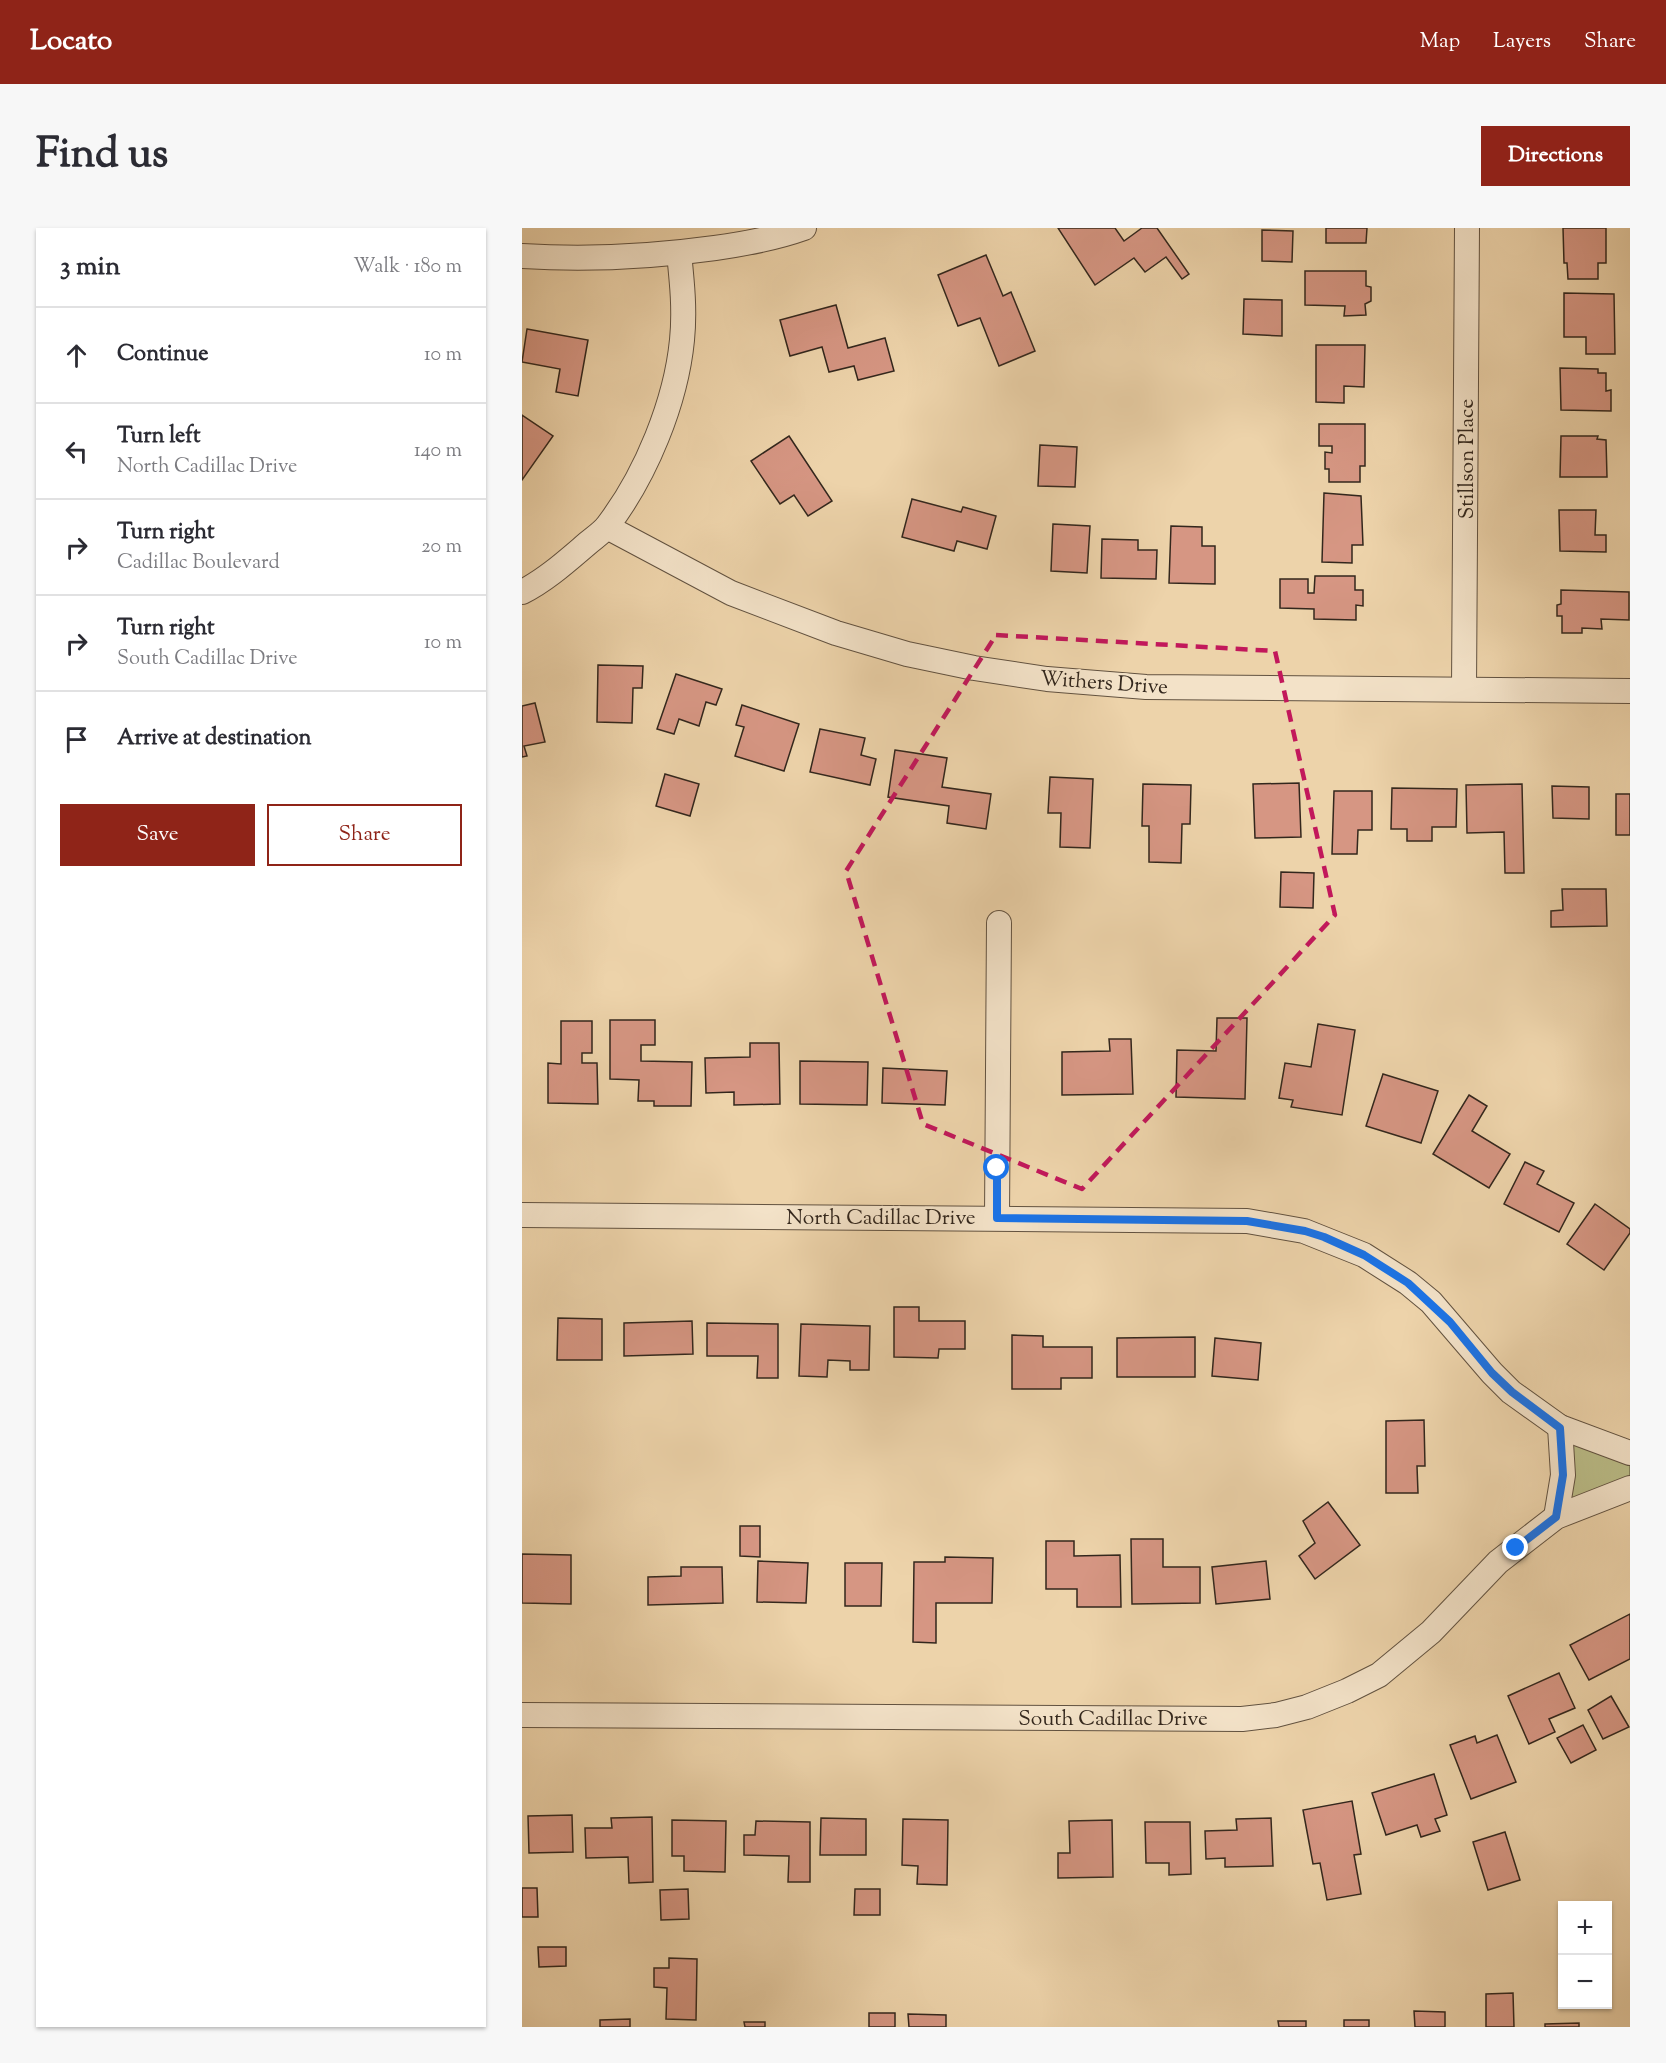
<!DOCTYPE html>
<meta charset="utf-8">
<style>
body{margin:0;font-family:"Sorts Mill Goudy",serif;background:#f7f7f7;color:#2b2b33}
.controls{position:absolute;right:18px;bottom:18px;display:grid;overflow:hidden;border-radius:0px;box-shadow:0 2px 4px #0004}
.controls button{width:54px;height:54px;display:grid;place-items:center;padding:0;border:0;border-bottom:2px solid #e1e1e2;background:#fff;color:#2b2b33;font:30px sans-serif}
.stop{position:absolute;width:18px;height:18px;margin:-14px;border:4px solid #1a73e8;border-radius:50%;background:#fff}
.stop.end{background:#1a73e8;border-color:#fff;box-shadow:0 2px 6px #0008}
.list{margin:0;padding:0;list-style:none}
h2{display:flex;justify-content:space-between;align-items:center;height:78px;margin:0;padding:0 24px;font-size:26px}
h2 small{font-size:20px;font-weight:400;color:#7c7c81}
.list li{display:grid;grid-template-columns:39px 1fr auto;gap:18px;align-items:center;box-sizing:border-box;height:96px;padding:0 24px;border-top:2px solid #e1e1e2}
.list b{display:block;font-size:22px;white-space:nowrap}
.list p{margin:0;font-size:20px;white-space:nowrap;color:#7c7c81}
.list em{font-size:20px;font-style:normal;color:#7c7c81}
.actions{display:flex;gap:12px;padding:18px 24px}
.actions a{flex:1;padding:14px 0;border:2px solid #8f2418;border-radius:0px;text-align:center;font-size:21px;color:#8f2418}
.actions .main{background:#8f2418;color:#fff}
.icon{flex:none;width:33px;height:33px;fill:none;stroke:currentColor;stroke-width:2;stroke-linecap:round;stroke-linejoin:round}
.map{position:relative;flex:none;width:1108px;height:1799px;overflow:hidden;border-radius:0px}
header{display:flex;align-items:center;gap:36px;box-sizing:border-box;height:84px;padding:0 30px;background:#8f2418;color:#fff}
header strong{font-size:28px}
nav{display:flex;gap:33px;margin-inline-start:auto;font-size:21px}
.intro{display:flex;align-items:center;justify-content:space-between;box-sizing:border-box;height:144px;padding:0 36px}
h1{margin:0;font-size:42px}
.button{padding:15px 27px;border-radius:0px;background:#8f2418;color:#fff;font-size:21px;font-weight:700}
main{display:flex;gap:36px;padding:0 36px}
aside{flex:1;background:#fff;border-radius:0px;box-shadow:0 2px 4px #0004}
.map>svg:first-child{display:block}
.green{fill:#babc87;stroke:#767252;stroke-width:1.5}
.building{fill:#d69683;stroke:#33271d;stroke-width:1.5}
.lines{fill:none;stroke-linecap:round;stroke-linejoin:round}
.minor-casing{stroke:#625240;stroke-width:26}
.minor{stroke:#f3e2c8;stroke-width:24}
.route{stroke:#1a73e8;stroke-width:8}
.marked{fill:none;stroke:#c2185b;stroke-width:4.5;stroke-dasharray:12 8;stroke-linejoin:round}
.labels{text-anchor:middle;stroke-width:4.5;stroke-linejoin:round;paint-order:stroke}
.street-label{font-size:21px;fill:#33271d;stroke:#f3e2c8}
</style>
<header>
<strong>Locato</strong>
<nav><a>Map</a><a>Layers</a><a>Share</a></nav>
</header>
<div class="intro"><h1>Find us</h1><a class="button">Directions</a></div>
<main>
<aside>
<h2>3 min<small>Walk · 180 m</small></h2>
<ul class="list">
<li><svg class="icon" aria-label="ahead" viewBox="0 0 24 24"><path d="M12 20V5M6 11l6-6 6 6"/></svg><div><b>Continue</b></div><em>10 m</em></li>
<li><svg class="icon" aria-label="left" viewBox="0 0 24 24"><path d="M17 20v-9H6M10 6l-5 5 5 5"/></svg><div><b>Turn left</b><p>North Cadillac Drive</p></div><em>140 m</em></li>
<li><svg class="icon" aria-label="right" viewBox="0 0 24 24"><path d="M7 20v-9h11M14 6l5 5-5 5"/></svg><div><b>Turn right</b><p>Cadillac Boulevard</p></div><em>20 m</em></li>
<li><svg class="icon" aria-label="right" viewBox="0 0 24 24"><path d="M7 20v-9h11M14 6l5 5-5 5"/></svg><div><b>Turn right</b><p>South Cadillac Drive</p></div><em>10 m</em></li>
<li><svg class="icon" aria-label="arrive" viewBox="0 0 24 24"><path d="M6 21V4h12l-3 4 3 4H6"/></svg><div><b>Arrive at destination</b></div></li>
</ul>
<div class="actions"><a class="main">Save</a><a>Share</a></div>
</aside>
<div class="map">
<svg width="1108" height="1799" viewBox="0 0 1108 1799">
<rect width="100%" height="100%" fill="#edd3aa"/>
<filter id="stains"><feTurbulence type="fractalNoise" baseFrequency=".00333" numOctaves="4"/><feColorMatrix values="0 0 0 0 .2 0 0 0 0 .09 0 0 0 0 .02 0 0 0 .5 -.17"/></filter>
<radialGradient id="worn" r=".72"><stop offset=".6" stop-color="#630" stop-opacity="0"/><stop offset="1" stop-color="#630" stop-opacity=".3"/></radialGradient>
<path class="green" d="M1038 1199 1108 1225V1260L1034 1289Z"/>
<g class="building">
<path d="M536 0H593L602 13 620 0H635L667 46 660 51 644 29 623 44 612 30 573 57Z"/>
<path d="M804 0H845L844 15H804Z"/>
<path d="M1041 0H1084V35H1076V51H1046L1045 35H1042Z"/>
<path d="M740 2 771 3 770 34 740 33Z"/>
<path d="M464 27 481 68 489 64 513 123 477 138 458 90 436 98 416 47Z"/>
<path d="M783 43H844V58L849 59V73L843 76 844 87 822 88 823 78 783 77Z"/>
<path d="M1042 65 1092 66 1093 126H1064V109H1042Z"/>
<path d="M722 71 760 72V108L721 106Z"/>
<path d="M314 77 326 120 363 110 372 143 336 152 332 138 307 144 300 119 268 128 258 92Z"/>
<path d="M5 101 66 112 56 168 34 164 38 141 0 134Z"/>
<path d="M794 117H843L842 159 822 158V175L794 174Z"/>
<path d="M1038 140 1076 141V145H1084V163L1089 162V183L1039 182Z"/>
<path d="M0 187 31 208 0 252Z"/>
<path d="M797 196H843V238H838V254H807V241H803V224L810 225V218H797Z"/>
<path d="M267 208 310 273 286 288 272 267 258 276 229 233Z"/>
<path d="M1039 208H1076L1075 211 1084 212 1085 249H1038Z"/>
<path d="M518 217 555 219 553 259 516 258Z"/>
<path d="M802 265 839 268 841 317H830V335L800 334Z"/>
<path d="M390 271 439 284 441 279 474 288 465 321 435 313 432 323 380 309Z"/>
<path d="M1037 282H1074L1073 307H1084V324L1038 323Z"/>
<path d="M531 296 568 298 565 345 529 343Z"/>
<path d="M649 298 680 299V318H693V356L647 355Z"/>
<path d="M580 311 616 312V322H635L634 351 579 350Z"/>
<path d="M793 348H833V362H841V378L834 377V392L792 391V381L758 380V351H786V365H792Z"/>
<path d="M1039 362 1107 364V392L1079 391 1080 401 1060 400V405H1040V388H1035V377L1039 376Z"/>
<path d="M76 437 121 438 120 460H111L110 495 75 494Z"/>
<path d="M154 446 200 461 194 477 184 474 177 498 157 491 152 506 135 501Z"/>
<path d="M13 475 23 514 2 518 5 528 0 529V478Z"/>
<path d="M220 477 277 496 262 543 213 528 222 499 214 497Z"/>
<path d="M298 501 343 510 339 527 354 531 348 557 288 544Z"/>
<path d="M373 522 425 530 420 559 469 566 464 601 425 595 427 578 366 569Z"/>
<path d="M143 546 177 556 168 588 134 578Z"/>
<path d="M528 549 571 551 568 620 538 619 539 585H526Z"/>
<path d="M777 555 779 609 733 610 731 556Z"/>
<path d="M621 556 669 557 668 596H660L659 635 627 634V598H620Z"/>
<path d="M1000 556 1002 645H983L982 604 945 605 944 557Z"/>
<path d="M1030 558 1067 559V591L1031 590Z"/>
<path d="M870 560 935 561 934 599H910V613H885V601H869Z"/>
<path d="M812 563H850V602H836L835 626H810Z"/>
<rect x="1094" y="566" width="14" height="41"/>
<path d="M759 644 792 645 791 680 758 679Z"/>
<path d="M1040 661H1084L1085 698 1029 699V683L1041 682Z"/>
<path d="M695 790H725L723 871 654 869 655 822 694 823Z"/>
<path d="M88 792H133V817H119V833L170 834 169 878H132V873H116L117 852 88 851Z"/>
<path d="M39 793H70V825H60V835H75L76 876 26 875V835L39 836Z"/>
<path d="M796 796 833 802 820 887 769 879 771 872 757 870 763 835 789 839Z"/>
<path d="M587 811H609L611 866 540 867V824L588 823Z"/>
<path d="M228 815H257L258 876 212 877V864L184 865 183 830 228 829Z"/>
<path d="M278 833 346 834 345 877 278 876Z"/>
<path d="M361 840 425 843 423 877 360 875Z"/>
<path d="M861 846 916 863 899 915 844 898Z"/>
<path d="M947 867 965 878 950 903 988 926 967 960 911 926Z"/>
<path d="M1003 934 1022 943 1015 956 1052 975 1037 1004 982 976Z"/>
<path d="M1073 976 1108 1001V1005L1082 1042 1045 1016Z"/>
<path d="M372 1079H397V1093H443V1121H417L416 1130 372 1129Z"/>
<path d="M36 1090 80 1091V1132H35Z"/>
<path d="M170 1093 171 1126 102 1128V1095Z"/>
<path d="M185 1095 256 1096V1150H235L236 1128H185Z"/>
<path d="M279 1096 348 1098 347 1142H328V1133L306 1132 305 1149 277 1148Z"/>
<path d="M490 1107 521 1108V1119H570V1150H539V1161H490Z"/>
<path d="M673 1109V1149H595V1110Z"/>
<path d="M693 1110 739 1115 736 1152 690 1148Z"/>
<path d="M902 1192 903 1238H895L896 1265H864V1193Z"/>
<path d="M806 1274 838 1317 793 1351 777 1328 793 1315 781 1293Z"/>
<path d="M218 1298H238V1329L218 1328Z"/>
<path d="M609 1311H641V1339H678V1375L610 1376Z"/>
<path d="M524 1313H552V1328L598 1327 599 1379H555V1361H524Z"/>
<path d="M0 1326 49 1327V1376L0 1375Z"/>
<path d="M423 1329 471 1330 470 1375H414V1415L391 1414 392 1334H423Z"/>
<path d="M236 1333 286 1335 284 1375 235 1374Z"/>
<path d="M744 1333 748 1371 694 1376 690 1339Z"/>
<path d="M323 1335H360L359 1378H323Z"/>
<path d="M159 1339H200L201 1375 126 1377V1349L159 1348Z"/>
<path d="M1108 1386V1431L1067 1452 1048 1417Z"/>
<path d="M1037 1445 1053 1480 1027 1491 1033 1504 1007 1516 986 1468Z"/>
<path d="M1089 1468 1107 1499 1081 1511 1066 1482Z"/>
<path d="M1061 1497 1074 1522 1049 1535 1035 1510Z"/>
<path d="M975 1507 994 1554 949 1571 928 1517 953 1508 955 1515Z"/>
<path d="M912 1546 925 1587 913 1591 918 1603 899 1609 895 1597 864 1607 850 1565Z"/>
<path d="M830 1573 839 1626 832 1627 839 1666 805 1672 798 1635 791 1636 781 1582Z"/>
<path d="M50 1587 51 1624 7 1625 6 1588Z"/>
<path d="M130 1589 131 1654 107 1655 106 1629 64 1630 63 1600H90L89 1590Z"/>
<path d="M299 1590 344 1591V1627H298Z"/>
<path d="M749 1590 751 1638 703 1639V1630L684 1631 683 1603 715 1602 714 1591Z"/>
<path d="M381 1591 426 1592 425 1657 395 1656 396 1638 380 1637Z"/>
<path d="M150 1592 204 1593 203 1644 162 1643V1628H150Z"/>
<path d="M590 1592 591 1649 536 1650V1625H548L547 1593Z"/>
<path d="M234 1593 288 1594V1654H266L267 1628 222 1627V1607H233Z"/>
<path d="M623 1594H668L669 1646 647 1647V1635H624Z"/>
<path d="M983 1604 998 1652 966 1662 951 1614Z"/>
<path d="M0 1660H15L16 1689H0Z"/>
<path d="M166 1661 167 1691 139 1692 138 1662Z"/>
<path d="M333 1661H358V1687H332Z"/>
<path d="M16 1719H44V1738L17 1739Z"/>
<path d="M147 1730 175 1731 174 1792 144 1791 145 1760 132 1759V1740H147Z"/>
<path d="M991 1765 992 1799H964V1766Z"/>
<path d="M892 1783 923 1784V1799H893Z"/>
<rect x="347" y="1785" width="26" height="14"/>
<path d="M386 1786 424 1787V1799H387Z"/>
<path d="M108 1791V1799H78V1792Z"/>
<rect x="822" y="1792" width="25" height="7"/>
<path d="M756 1793H784V1799H757Z"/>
<path d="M222 1794H243V1799H223Z"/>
<path d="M1057 1795V1799H1023V1796Z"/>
</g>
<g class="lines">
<defs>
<g id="minor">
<path d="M0 28C65 32 128 29 193 20 222 16 254 10 282 0"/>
<path d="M85 299 209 365 314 405 385 426 452 440 525 451 624 459 1108 463"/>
<path d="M0 364C24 352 46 332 66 315 73 309 81 304 86 297 124 247 154 174 160 112 163 82 160 54 157 25"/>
<path d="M942 461 945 0"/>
<path d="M0 987 725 993 782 1003 842 1027 886 1055 909 1074 970 1145 989 1164 1038 1199 1108 1225"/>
<path d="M475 990 477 695"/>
<path d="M1034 1289 1041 1247 1038 1199"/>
<path d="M0 1487 720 1491 754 1487 785 1479 825 1463 857 1447 909 1404 976 1334 1034 1289 1108 1260"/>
</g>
</defs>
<use href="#minor" class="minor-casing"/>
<use href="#minor" class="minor"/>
</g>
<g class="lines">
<path class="route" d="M475 940V990L725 993 783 1003 802 1009 842 1027 886 1055 928 1094 970 1145 990 1164 1038 1200 1041 1247 1034 1289 994 1320"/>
</g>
<path class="marked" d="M474 407 753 423 813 687 560 961 401 896 324 643Z"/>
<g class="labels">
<g class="street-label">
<text transform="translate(944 231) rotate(-90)" y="7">Stillson Place</text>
<text transform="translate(582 454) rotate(4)" y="7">Withers Drive</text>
<text x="359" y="996">North Cadillac Drive</text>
<text x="591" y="1497">South Cadillac Drive</text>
</g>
</g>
<rect width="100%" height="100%" filter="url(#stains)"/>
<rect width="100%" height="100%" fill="url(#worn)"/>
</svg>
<div class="controls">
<button>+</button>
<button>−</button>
</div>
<div class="stop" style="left:475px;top:940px"></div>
<div class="stop end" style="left:994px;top:1320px"></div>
</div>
</main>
